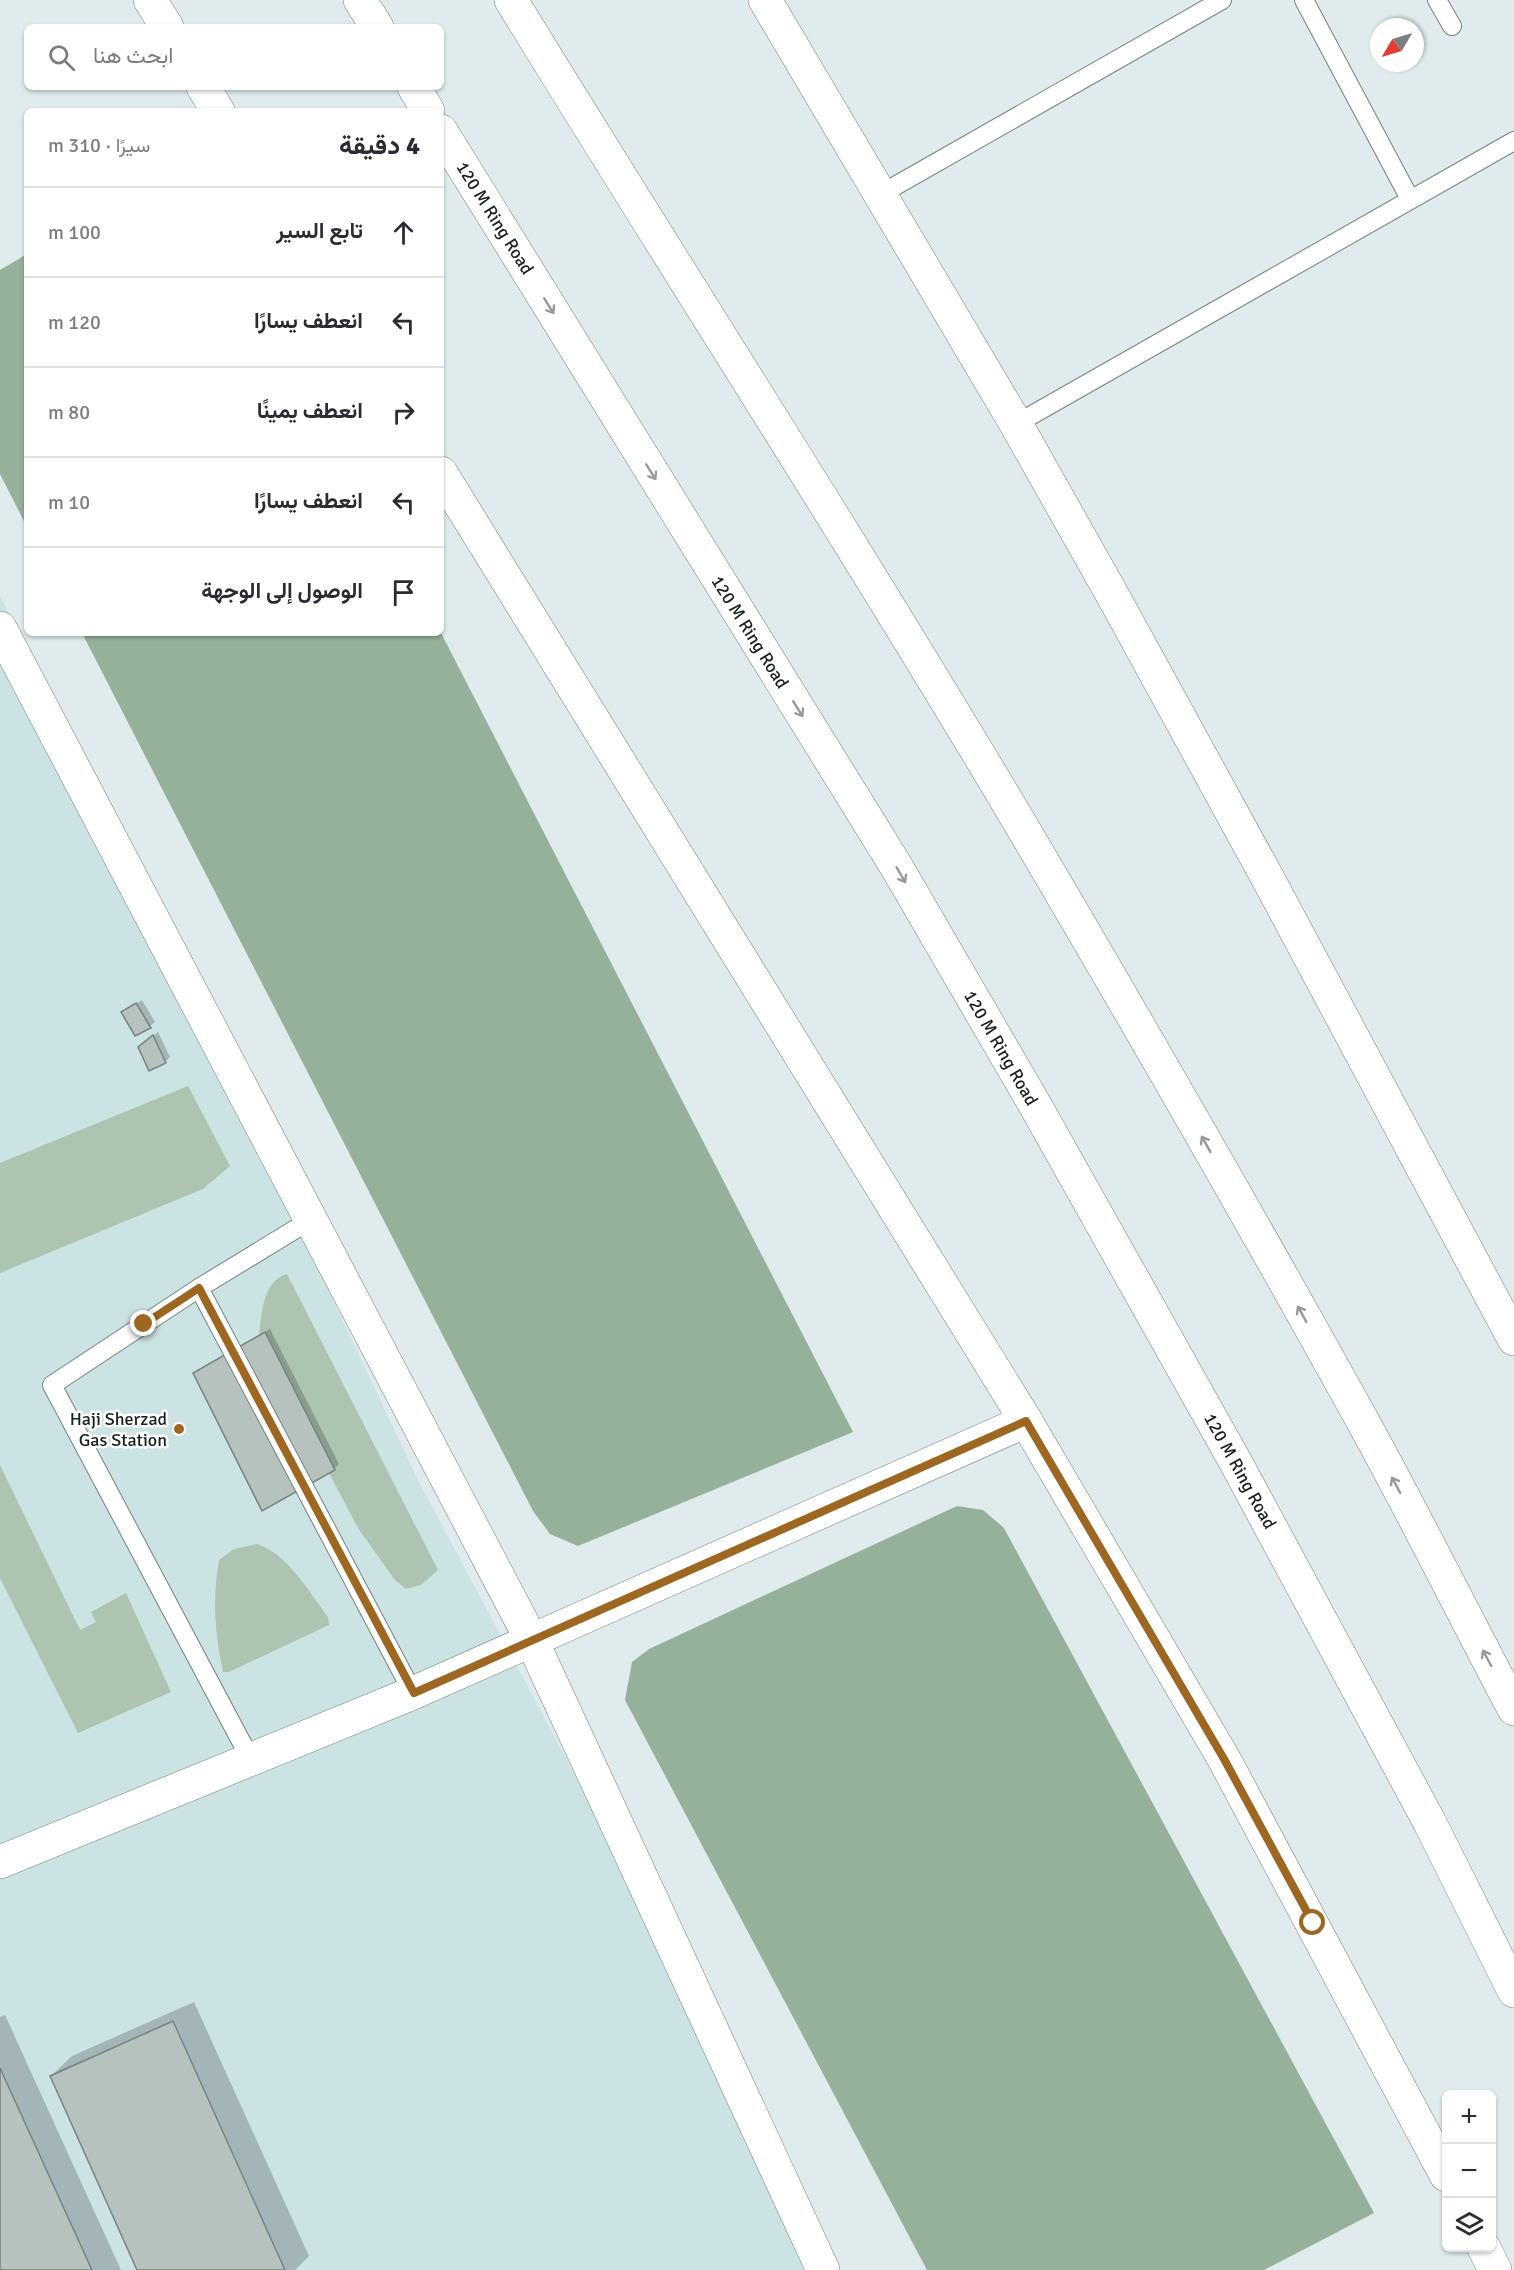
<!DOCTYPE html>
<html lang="ar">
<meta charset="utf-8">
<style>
body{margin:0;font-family:Signika,Vazirmatn,sans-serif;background:#f2f2f3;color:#2b2b33;direction:rtl}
.controls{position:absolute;right:18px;bottom:18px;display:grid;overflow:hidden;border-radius:9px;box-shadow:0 2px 4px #0004}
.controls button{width:54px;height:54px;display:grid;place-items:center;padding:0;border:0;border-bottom:2px solid #e1e1e2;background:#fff;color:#2b2b33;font:30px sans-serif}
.compass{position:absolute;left:1370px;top:18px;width:54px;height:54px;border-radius:50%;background:#fff;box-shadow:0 2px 4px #0004;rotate:232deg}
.stop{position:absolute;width:18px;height:18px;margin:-14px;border:4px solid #9d6621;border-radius:50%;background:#fff}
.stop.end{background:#9d6621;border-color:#fff;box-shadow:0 2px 6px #0008}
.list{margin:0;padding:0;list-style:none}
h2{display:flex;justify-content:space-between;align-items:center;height:78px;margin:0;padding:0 24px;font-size:26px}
h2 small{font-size:20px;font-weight:400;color:#7c7c81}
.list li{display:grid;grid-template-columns:39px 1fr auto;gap:18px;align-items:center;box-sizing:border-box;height:90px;padding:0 24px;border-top:2px solid #e1e1e2}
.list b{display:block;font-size:22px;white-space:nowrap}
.list em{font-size:20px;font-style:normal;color:#7c7c81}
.icon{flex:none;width:33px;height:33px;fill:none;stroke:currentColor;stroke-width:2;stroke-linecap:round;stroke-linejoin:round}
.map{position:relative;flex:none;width:1514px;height:2270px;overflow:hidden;direction:ltr}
.search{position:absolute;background:#fff;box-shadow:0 2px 4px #0004;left:24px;top:24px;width:420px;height:66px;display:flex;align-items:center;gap:15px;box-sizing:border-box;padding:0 21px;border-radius:9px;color:#7c7c81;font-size:22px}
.panel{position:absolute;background:#fff;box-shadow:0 2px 4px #0004;left:24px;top:108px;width:420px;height:528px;border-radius:9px;direction:rtl}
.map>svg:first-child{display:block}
.built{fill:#cce3e4}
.green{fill:#adc5b0}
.forest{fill:#96b199}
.shadow{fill:#0003}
.building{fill:#b6c2be;stroke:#78837f;stroke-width:1.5}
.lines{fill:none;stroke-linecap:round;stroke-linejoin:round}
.service-casing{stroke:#768182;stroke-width:20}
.minor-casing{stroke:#768182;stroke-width:34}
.tertiary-casing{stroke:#768182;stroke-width:34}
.motorway-casing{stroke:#768182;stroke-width:34}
.service{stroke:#fff;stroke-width:18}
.minor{stroke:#fff;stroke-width:33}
.tertiary{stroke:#fff;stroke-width:33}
.motorway{stroke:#fff;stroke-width:33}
.oneway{stroke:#989a9a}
.route{stroke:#9d6621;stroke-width:8}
.poi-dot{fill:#9d6621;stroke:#fff;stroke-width:2}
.labels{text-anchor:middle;stroke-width:5;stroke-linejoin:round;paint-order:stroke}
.street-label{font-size:18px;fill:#191e1e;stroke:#fff}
.poi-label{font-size:18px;fill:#191e1e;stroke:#fff;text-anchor:end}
</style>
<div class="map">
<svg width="1514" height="2270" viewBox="0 0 1514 2270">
<rect width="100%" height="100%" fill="#dfebec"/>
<path class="built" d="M0 595 418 1480 838 2270H0Z"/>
<g class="green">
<path d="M188 1086 230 1166 203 1189 0 1273V1163Z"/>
<path d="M287 1274 438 1570 421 1585 406 1589 394 1579 358 1528 259 1341C260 1320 262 1280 287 1274Z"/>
<path d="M0 1465 80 1630 96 1622 91 1612 126 1593 171 1692 78 1733 0 1578Z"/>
<path d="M257 1544C288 1554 309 1592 328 1617L329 1625 229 1672H223C215 1633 212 1599 219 1560L234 1549Z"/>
</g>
<g class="forest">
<path d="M27 254V527L0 474V270Z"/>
<path d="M82 633H441L853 1432 578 1546 550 1534 533 1511Z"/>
<path d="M957 1506 983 1510 1004 1528 1374 2213 1264 2270H927L625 1700 632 1662 649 1649Z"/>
</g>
<g class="shadow">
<path d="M142 1000 155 1022 150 1026 123 1012Z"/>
<path d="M158 1032 170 1057 165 1062 145 1043Z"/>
<path d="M270 1329 339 1464 334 1469 194 1374 199 1369Z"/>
<path d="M194 2002 309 2256 295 2270H138L51 2076 72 2056Z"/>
<path d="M5 2015 121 2270H0V2017Z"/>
</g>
<g class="building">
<path d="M136 1003 151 1028 135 1036 121 1012Z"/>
<path d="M153 1035 166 1063 149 1071 138 1047Z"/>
<path d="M265 1332 335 1470 262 1511 193 1373Z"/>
<path d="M173 2021 285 2270H137L50 2076Z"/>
<path d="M0 2068 92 2270H0Z"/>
</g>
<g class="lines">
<defs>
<g id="service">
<path d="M1304 0 1410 199"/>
<path d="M1437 0 1452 26"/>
<path d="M881 194 1222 0"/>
<path d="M1016 424 1514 141"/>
<path d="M199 1288 413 1693"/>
<path d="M251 1760 52 1385 199 1288 312 1219"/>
</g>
<g id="minor">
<path d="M0 628 532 1641 823 2270"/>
<path d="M0 1862 413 1693 1026 1421"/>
</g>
<g id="tertiary">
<path d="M150 0 167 27"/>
<path d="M765 0 1016 424 1113 596 1266 875 1514 1339"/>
<path d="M203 87 218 111"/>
<path d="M441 473 1026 1421 1224 1759 1446 2175"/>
<path d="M1484 2248 1495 2270"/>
</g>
<g id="motorway">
<path d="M360 0 377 27"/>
<path d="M511 0C681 277 858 550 1024 830 1139 1025 1252 1221 1361 1418 1414 1514 1463 1613 1514 1709"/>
<path d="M414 87 428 111"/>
<path d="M441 131 896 866 1035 1105 1235 1461 1430 1823 1514 1991"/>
</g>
</defs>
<use href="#service" class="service-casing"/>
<use href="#minor" class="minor-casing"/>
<use href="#tertiary" class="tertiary-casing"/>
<use href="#motorway" class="motorway-casing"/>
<use href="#service" class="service"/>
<use href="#minor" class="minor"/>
<use href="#tertiary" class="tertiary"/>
<use href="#motorway" class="motorway"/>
</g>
<defs><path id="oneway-shaft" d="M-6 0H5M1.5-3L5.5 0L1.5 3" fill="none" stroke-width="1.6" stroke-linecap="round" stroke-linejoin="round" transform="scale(1.5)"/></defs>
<g class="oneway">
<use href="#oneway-shaft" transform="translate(549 306) rotate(58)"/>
<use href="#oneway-shaft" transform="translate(651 472) rotate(58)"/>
<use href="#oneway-shaft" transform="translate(798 709) rotate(58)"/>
<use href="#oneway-shaft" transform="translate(901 875) rotate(60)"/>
<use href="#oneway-shaft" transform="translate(1206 1144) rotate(-119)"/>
<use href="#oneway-shaft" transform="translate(1302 1314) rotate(-119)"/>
<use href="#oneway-shaft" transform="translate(1396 1485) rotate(-118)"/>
<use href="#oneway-shaft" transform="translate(1487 1658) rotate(-118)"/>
</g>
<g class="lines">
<path class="route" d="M144 1324 199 1288 414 1693 1026 1421 1224 1759 1313 1923"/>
</g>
<circle class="poi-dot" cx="179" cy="1429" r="6"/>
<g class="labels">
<g class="street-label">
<text transform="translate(495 218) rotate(58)" y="6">120 M Ring Road</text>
<text transform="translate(750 632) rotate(58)" y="6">120 M Ring Road</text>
<text transform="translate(1001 1048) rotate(60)" y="6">120 M Ring Road</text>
<text transform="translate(1240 1471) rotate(61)" y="6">120 M Ring Road</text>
</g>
<g class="poi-label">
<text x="167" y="1425">Haji Sherzad<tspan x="167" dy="21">Gas Station</tspan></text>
</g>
</g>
</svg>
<div class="controls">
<button>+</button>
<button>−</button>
<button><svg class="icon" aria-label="layers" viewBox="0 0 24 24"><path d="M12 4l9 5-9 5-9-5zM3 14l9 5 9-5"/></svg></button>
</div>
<svg class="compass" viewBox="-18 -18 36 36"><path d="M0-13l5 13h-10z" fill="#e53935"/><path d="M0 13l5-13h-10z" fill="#7c7c81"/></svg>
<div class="stop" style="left:1313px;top:1923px"></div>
<div class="stop end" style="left:144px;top:1324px"></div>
<div class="search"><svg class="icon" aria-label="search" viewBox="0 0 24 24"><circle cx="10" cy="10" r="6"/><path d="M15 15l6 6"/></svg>ابحث هنا</div>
<section class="panel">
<h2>4 دقيقة<small>سيرًا · 310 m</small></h2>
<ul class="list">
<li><svg class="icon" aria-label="ahead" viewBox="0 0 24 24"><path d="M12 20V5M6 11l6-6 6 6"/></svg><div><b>تابع السير</b></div><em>100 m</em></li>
<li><svg class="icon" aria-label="left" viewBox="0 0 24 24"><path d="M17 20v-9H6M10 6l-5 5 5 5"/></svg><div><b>انعطف يسارًا</b></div><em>120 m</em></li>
<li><svg class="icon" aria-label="right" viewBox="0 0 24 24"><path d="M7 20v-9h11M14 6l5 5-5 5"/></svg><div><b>انعطف يمينًا</b></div><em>80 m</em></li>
<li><svg class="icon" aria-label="left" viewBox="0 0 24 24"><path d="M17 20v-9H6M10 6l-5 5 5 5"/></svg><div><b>انعطف يسارًا</b></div><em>10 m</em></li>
<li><svg class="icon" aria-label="arrive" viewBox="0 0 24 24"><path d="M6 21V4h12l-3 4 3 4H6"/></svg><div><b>الوصول إلى الوجهة</b></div></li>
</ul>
</section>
</div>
